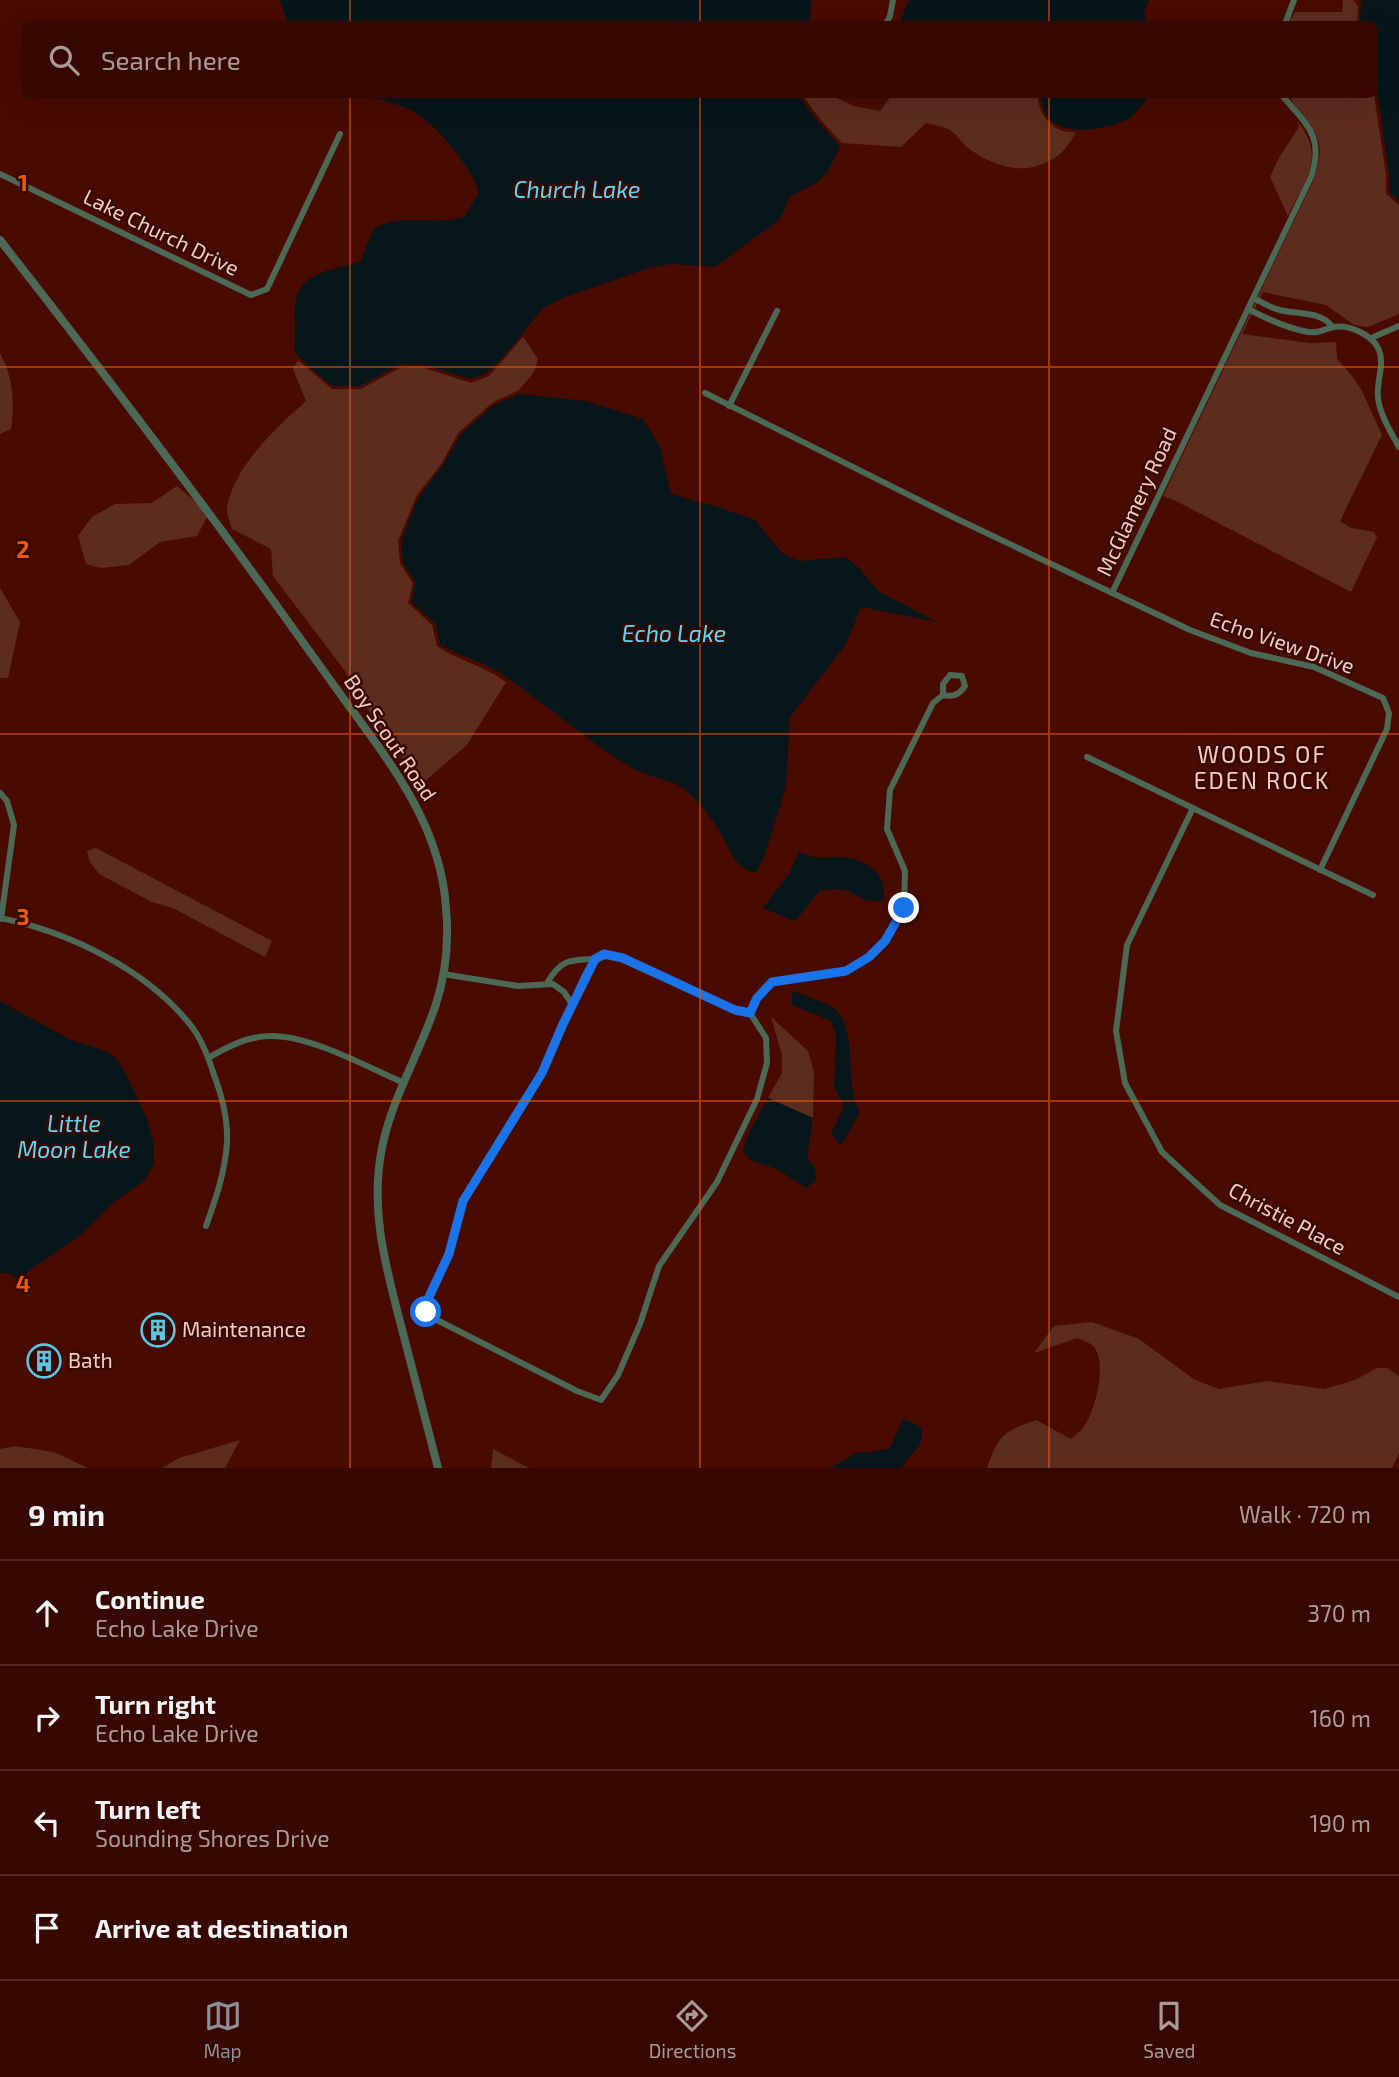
<!DOCTYPE html>
<meta charset="utf-8">
<style>
body{margin:0;font-family:"Exo 2",sans-serif;background:#42160f;color:#f1f3f6}
.stop{position:absolute;width:21px;height:21px;margin:-16px;border:5px solid #1a73e8;border-radius:50%;background:#fff}
.stop.end{background:#1a73e8;border-color:#fff;box-shadow:0 2px 7px #0008}
.list{margin:0;padding:0;list-style:none}
h2{display:flex;justify-content:space-between;align-items:center;height:91px;margin:0;padding:0 28px;font-size:30px}
h2 small{font-size:23px;font-weight:400;color:#aa9a99}
.list li{display:grid;grid-template-columns:46px 1fr auto;gap:21px;align-items:center;box-sizing:border-box;height:105px;padding:0 28px;border-top:2px solid #512922}
.list b{display:block;font-size:26px;white-space:nowrap}
.list p{margin:0;font-size:23px;white-space:nowrap;color:#aa9a99}
.list em{font-size:23px;font-style:normal;color:#aa9a99}
.icon{flex:none;width:38px;height:38px;fill:none;stroke:currentColor;stroke-width:2;stroke-linecap:round;stroke-linejoin:round}
.map{position:relative;flex:none;width:1399px;height:1468px;overflow:hidden}
.search{position:absolute;background:#370800;box-shadow:0 7px 28px #0002;left:21px;right:21px;top:21px;height:77px;display:flex;align-items:center;gap:18px;box-sizing:border-box;padding:0 24px;border-radius:10px;color:#aa9a99;font-size:26px}
.sheet{height:511px;background:#370800}
nav{display:flex;justify-content:space-around;align-items:center;box-sizing:border-box;height:98px;border-top:2px solid #512922;background:#370800;font-size:19px;color:#aa9a99}
nav a{display:grid;justify-items:center;gap:4px}
nav .on{color:#8c9099}
.map>svg:first-child{display:block}
.green{fill:#5c2d1f}
.water{fill:#06161a}
.lines{fill:none;stroke-linecap:round;stroke-linejoin:round}
.minor{stroke:#4c6856;stroke-width:6}
.tertiary{stroke:#4c6856;stroke-width:8}
.route{stroke:#1a73e8;stroke-width:9}
.grid{fill:none;stroke:#e8590c;stroke-width:2;stroke-opacity:0.55}
.labels{text-anchor:middle;stroke-width:5;stroke-linejoin:round;paint-order:stroke}
.street-label{font-size:21px;fill:#f4ccc1;stroke:#380900}
.poi-label{font-size:21px;fill:#f4ccc1;stroke:#380900;text-anchor:start}
.water-label{font-size:23px;font-style:italic;fill:#5bd8f7;stroke:#380900}
.neighbourhood-label{font-size:23px;letter-spacing:2px;fill:#f4ccc1;stroke:#380900}
.grid-label{font-size:23px;text-anchor:middle;font-weight:bold;fill:#e8590c;stroke:#380900;stroke-width:5;stroke-linejoin:round;paint-order:stroke}
</style>
<div class="map">
<svg width="1399" height="1468" viewBox="0 0 1399 1468">
<rect width="100%" height="100%" fill="#490b00"/>
<g class="green">
<path d="M1343 0H1353L1358 6 1357 24H1288L1295 12H1342Z"/>
<path d="M803 95H830L854 106 880 111 892 95H1034L1038 98C1040 118 1055 134 1076 132 1067 149 1059 158 1040 165 1016 174 988 163 968 148 961 142 956 133 948 129 941 126 933 125 926 123L901 147 842 143C828 128 813 112 803 95Z"/>
<path d="M1290 95H1374L1386 174V194L1399 205V314L1368 327 1354 325 1326 305 1263 292 1242 334 1310 343 1336 342 1337 359 1353 377 1362 391 1382 435 1340 521 1351 528 1374 532 1377 537 1351 592 1176 501 1163 496 1314 179C1332 125 1304 134 1290 95Z"/>
<path d="M1297 121C1327 157 1305 180 1288 216L1270 177 1280 156 1299 127Z"/>
<path d="M523 337 538 359 534 372 519 390 492 403 458 433 442 463 417 495 398 541 400 563 413 583 408 603 432 625 437 646C459 661 485 666 506 682L467 745 424 782 387 741 345 671 273 576 271 549 232 529C230 522 226 514 227 507 235 465 276 428 306 401L293 369 298 360 332 389H361L400 368 421 367 471 383 489 376Z"/>
<path d="M0 353C13 377 15 402 11 429L0 434Z"/>
<path d="M177 486 197 503 207 517 197 536 160 542 129 565 101 568 86 564 78 536 92 517 115 504 152 503Z"/>
<path d="M0 588 20 622 8 678H0Z"/>
<path d="M96 848 272 941 265 957 173 908 152 902 99 874 90 862 87 851Z"/>
<path d="M771 1017 808 1051 814 1072 813 1118 768 1098 782 1073V1055Z"/>
<path d="M1092 1322 1139 1339 1195 1380 1219 1389 1267 1381 1325 1389 1355 1380 1377 1368H1387L1399 1376V1453L1392 1468H987C999 1434 1003 1432 1036 1420L1071 1439C1075 1435 1080 1432 1083 1428 1095 1413 1109 1359 1092 1345 1088 1342 1082 1340 1077 1338L1034 1353 1054 1326Z"/>
<path d="M240 1440 225 1468H162L179 1458Z"/>
<path d="M15 1446 54 1452 88 1468H0V1449Z"/>
<path d="M493 1449 529 1468H491Z"/>
</g>
<g class="water">
<path d="M280 0H811L810 24H288Z"/>
<path d="M909 0H1149L1144 12 1148 24H899Z"/>
<path d="M1361 0H1399V201L1389 192V174L1379 102 1375 88 1374 24H1360Z"/>
<path d="M1146 94 1147 99C1141 105 1135 115 1128 119 1107 129 1068 137 1049 119 1042 112 1043 102 1039 95Z"/>
<path d="M361 95H799C810 113 825 130 840 146L829 169 819 181 790 197 780 219 715 267 670 264 649 268 565 297 543 308 506 354 487 373 470 379 421 364 399 365 360 386H333L310 368 294 351C296 335 294 321 295 305 298 272 334 269 360 262L374 228C410 212 430 227 464 217L479 193C471 165 431 117 404 107 390 101 375 99 361 95Z"/>
<path d="M519 394 586 401 643 419 660 447 671 494 718 507 755 520 783 554 800 561 845 557 859 568 878 591 937 622 861 607 846 644 790 717 786 786 764 858 755 873C733 867 730 848 719 830 711 818 700 803 689 793 674 779 654 779 636 770 586 742 545 702 497 671 479 660 458 656 440 644L435 623 411 602 416 582 403 563 401 541 419 497 444 464 461 434 494 405Z"/>
<path d="M799 852C806 854 813 857 821 858 826 858 832 856 838 857 863 858 887 871 884 899 869 906 861 897 848 891 840 888 828 890 820 891L795 921 763 908 789 874Z"/>
<path d="M792 991C803 995 830 1003 837 1011 858 1033 844 1087 860 1112L841 1146 831 1133 844 1107 834 1086 836 1035 831 1021 792 1005Z"/>
<path d="M0 1001 71 1040 103 1050 116 1058 124 1070 147 1119 153 1141 154 1164 144 1181 114 1202 83 1233 17 1279 10 1273H0Z"/>
<path d="M768 1098 813 1118 807 1158 815 1168 816 1180 806 1188 777 1169 750 1160 743 1151 747 1136Z"/>
<path d="M903 1419 921 1427C926 1450 910 1451 902 1468H829L859 1452H873L890 1448Z"/>
</g>
<g class="lines">
<g class="minor">
<path d="M886 24 890 16 893 0"/>
<path d="M1285 24 1294 0"/>
<path d="M0 174 251 295 267 289 340 134"/>
<path d="M1253 298C1262 302 1270 308 1280 310 1300 315 1318 310 1333 327"/>
<path d="M1248 309C1267 319 1286 328 1308 332 1318 334 1324 329 1333 327 1349 324 1373 335 1379 350 1385 365 1376 382 1378 398 1380 415 1391 432 1399 447"/>
<path d="M1371 338 1399 326"/>
<path d="M705 393 955 518 1190 630 1251 653 1314 667 1383 698 1389 713 1387 729 1320 870"/>
<path d="M729 406 777 311"/>
<path d="M1112 593 1311 177C1325 135 1306 125 1281 94"/>
<path d="M1087 757 1373 895"/>
<path d="M0 793 7 801 14 825 1 919"/>
<path d="M1193 808 1127 945 1116 1031 1125 1083 1162 1152 1220 1205 1399 1297"/>
<path d="M0 918C69 932 148 970 192 1027 202 1040 209 1059 214 1075 222 1096 228 1120 227 1143 225 1172 216 1198 206 1226"/>
<path d="M443 974 518 986 553 984 564 992 572 1004C582 984 588 952 614 956L735 1010 750 1013 766 1038 767 1063 757 1099 717 1182 659 1266 640 1324 618 1375 601 1400 577 1391 435 1319 426 1313 429 1297 449 1253 463 1201 542 1073 572 1004"/>
<path d="M547 983C561 960 568 960 595 959"/>
<path d="M750 1013 757 998 772 982 846 970 869 957 885 941 904 908 905 871 887 829 890 790 933 703 943 695C953 697 959 695 965 686L962 676 950 675 943 684V695"/>
<path d="M208 1058C227 1047 248 1036 270 1036 310 1035 367 1067 404 1083"/>
</g>
<path class="tertiary" d="M0 240C93 359 185 479 274 602 300 638 325 673 351 709 396 770 441 830 446 908 449 940 446 973 436 1004 420 1053 392 1097 382 1148 369 1212 387 1271 403 1333 415 1378 426 1423 438 1468"/>
</g>
<g class="lines">
<path class="route" d="M426 1312 429 1297 449 1254 463 1201 542 1073 563 1024 595 959 604 954 623 958 735 1010 750 1013 757 998 772 982 846 971 869 957 885 941 904 908"/>
</g>
<path class="grid" d="M350 0V24M700 0V24M1049 0V24M350 94V1468M700 94V1468M1049 94V1468M0 367H1399M0 734H1399M0 1101H1399"/>
<defs>
<symbol id="building-ring" viewBox="-11 -11 22 22"><circle r="9.5" fill="#380900" stroke="#59c8e4" stroke-width="1.5"/><path d="M-4-6H4V6H1V3H-1V6H-4ZM-2.5-4.3h1.7v1.8h-1.7ZM.8-4.3h1.7v1.8H.8ZM-2.5-1h1.7V.8h-1.7ZM.8-1h1.7V.8H.8Z" fill="#59c8e4"/></symbol>
</defs>
<g fill-rule="evenodd">
<use href="#building-ring" x="139" y="1311" width="38" height="38"/>
<use href="#building-ring" x="25" y="1342" width="38" height="38"/>
</g>
<g class="labels">
<g class="street-label">
<text transform="translate(161 233) rotate(26)" y="7">Lake Church Drive</text>
<text transform="translate(1137 502) rotate(-65)" y="7">McGlamery Road</text>
<text transform="translate(1282 643) rotate(19)" y="7">Echo View Drive</text>
<text transform="translate(390 738) rotate(56)" y="7">Boy Scout Road</text>
<text transform="translate(1287 1219) rotate(28)" y="7">Christie Place</text>
</g>
<g class="poi-label">
<text x="182" y="1337">Maintenance</text>
<text x="68" y="1368">Bath</text>
</g>
<g class="water-label">
<text x="577" y="198">Church Lake</text>
<text x="674" y="642">Echo Lake</text>
<text x="74" y="1132">Little<tspan x="74" dy="26">Moon Lake</tspan></text>
</g>
<g class="neighbourhood-label">
<text x="1262" y="763">WOODS OF<tspan x="1262" dy="26">EDEN ROCK</tspan></text>
</g>
</g>
<g class="grid-label">
<text x="23" y="191">1</text>
<text x="23" y="558">2</text>
<text x="23" y="925">3</text>
<text x="23" y="1292">4</text>
</g>
</svg>
<div class="stop" style="left:426px;top:1312px"></div>
<div class="stop end" style="left:904px;top:908px"></div>
<div class="search"><svg class="icon" aria-label="search" viewBox="0 0 24 24"><circle cx="10" cy="10" r="6"/><path d="M15 15l6 6"/></svg>Search here</div>
</div>
<section class="sheet">
<h2>9 min<small>Walk · 720 m</small></h2>
<ul class="list">
<li><svg class="icon" aria-label="ahead" viewBox="0 0 24 24"><path d="M12 20V5M6 11l6-6 6 6"/></svg><div><b>Continue</b><p>Echo Lake Drive</p></div><em>370 m</em></li>
<li><svg class="icon" aria-label="right" viewBox="0 0 24 24"><path d="M7 20v-9h11M14 6l5 5-5 5"/></svg><div><b>Turn right</b><p>Echo Lake Drive</p></div><em>160 m</em></li>
<li><svg class="icon" aria-label="left" viewBox="0 0 24 24"><path d="M17 20v-9H6M10 6l-5 5 5 5"/></svg><div><b>Turn left</b><p>Sounding Shores Drive</p></div><em>190 m</em></li>
<li><svg class="icon" aria-label="arrive" viewBox="0 0 24 24"><path d="M6 21V4h12l-3 4 3 4H6"/></svg><div><b>Arrive at destination</b></div></li>
</ul>
</section>
<nav>
<a class="on"><svg class="icon" aria-label="map" viewBox="0 0 24 24"><path d="M3 6l6-2 6 2 6-2v14l-6 2-6-2-6 2zM9 4v14M15 6v14"/></svg>Map</a>
<a><svg class="icon" aria-label="directions" viewBox="0 0 24 24"><path d="M12 3l9 9-9 9-9-9zM9 14v-3h6M13 9l2 2-2 2"/></svg>Directions</a>
<a><svg class="icon" aria-label="saved" viewBox="0 0 24 24"><path d="M7 4h10v16l-5-4-5 4z"/></svg>Saved</a>
</nav>
